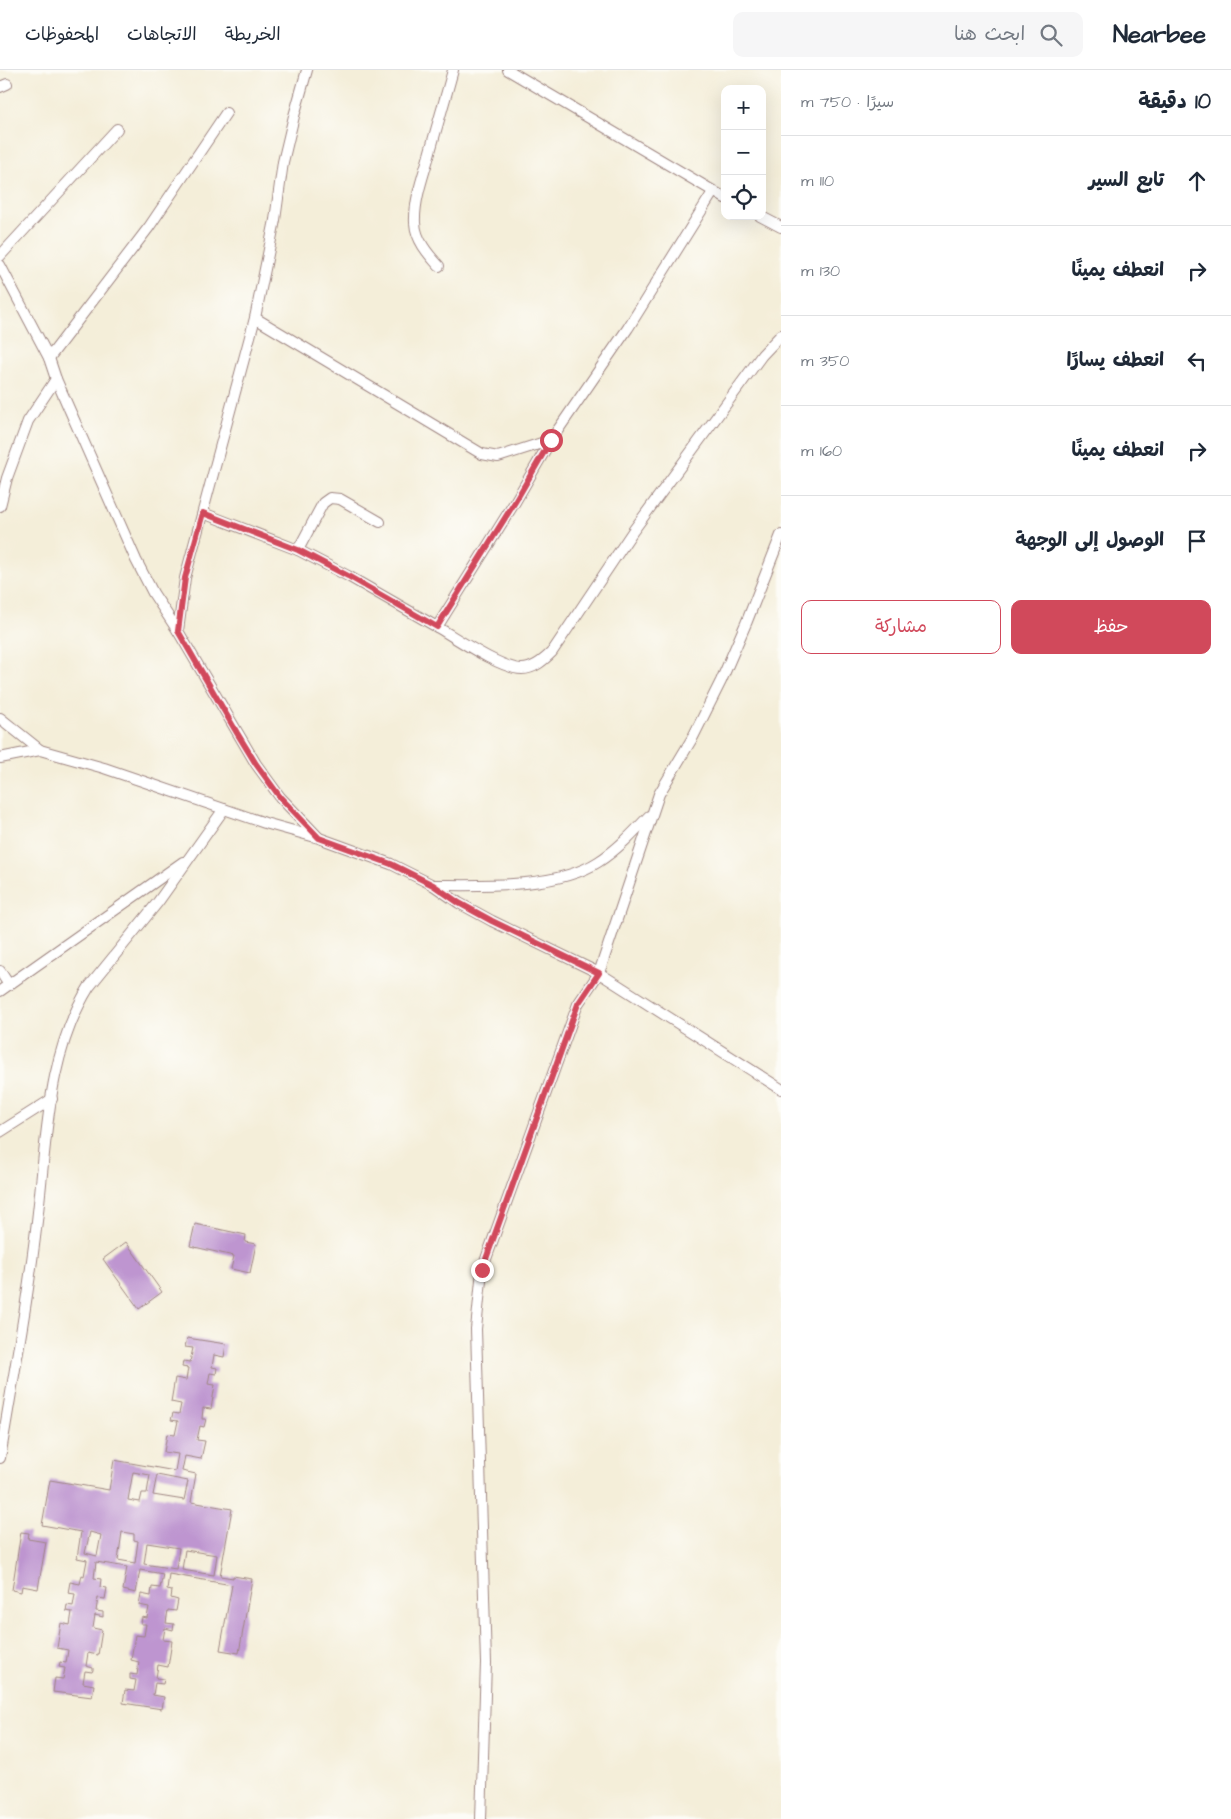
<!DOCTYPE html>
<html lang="ar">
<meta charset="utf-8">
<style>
body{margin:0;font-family:"Architects Daughter","Playpen Sans Arabic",sans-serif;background:#f6f6f7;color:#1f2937;direction:rtl}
.controls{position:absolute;right:15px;top:15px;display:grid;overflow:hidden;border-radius:10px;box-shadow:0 5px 20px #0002}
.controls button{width:45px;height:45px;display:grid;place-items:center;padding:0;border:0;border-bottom:1px solid #e0e1e3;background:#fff;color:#1f2937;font:25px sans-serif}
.stop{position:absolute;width:15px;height:15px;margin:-11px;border:4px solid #d1495b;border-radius:50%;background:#fff}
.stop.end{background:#d1495b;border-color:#fff;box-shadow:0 1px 5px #0008}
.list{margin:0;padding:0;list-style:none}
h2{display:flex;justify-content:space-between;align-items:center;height:65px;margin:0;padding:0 20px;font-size:21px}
h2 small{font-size:16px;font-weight:400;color:#747a83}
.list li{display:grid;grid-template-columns:32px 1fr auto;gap:15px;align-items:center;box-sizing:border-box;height:90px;padding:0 20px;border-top:1px solid #e0e1e3}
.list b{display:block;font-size:19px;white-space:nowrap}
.list em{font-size:16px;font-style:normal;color:#747a83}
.actions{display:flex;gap:10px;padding:15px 20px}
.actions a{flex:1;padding:11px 0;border:1px solid #d1495b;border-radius:10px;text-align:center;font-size:18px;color:#d1495b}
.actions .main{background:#d1495b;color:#fff}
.icon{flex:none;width:28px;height:28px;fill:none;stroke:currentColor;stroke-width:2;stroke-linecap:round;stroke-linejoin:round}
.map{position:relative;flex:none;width:781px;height:1749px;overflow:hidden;direction:ltr}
header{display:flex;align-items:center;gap:30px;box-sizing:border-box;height:70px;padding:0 25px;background:#fff;border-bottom:1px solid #e0e1e3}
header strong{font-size:24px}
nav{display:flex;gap:28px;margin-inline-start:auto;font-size:18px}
.search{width:350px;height:45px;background:#f6f6f7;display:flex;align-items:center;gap:12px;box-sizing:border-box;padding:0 18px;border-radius:10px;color:#747a83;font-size:19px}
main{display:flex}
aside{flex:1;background:#fff}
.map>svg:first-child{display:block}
.building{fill:#be95d0;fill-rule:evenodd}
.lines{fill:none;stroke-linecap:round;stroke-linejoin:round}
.street-casing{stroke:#9f8682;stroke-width:12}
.street{stroke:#fff;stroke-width:10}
.route{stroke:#d1495b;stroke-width:6}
</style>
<header>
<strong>Nearbee</strong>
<div class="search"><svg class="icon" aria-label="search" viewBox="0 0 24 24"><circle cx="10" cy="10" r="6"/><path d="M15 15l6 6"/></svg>ابحث هنا</div>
<nav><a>الخريطة</a><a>الاتجاهات</a><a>المحفوظات</a></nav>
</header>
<main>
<aside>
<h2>10 دقيقة<small>سيرًا · 750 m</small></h2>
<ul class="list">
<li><svg class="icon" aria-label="ahead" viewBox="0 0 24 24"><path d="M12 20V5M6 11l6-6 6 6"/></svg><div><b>تابع السير</b></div><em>110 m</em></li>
<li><svg class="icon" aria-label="right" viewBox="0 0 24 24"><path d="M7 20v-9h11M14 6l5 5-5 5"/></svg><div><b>انعطف يمينًا</b></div><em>130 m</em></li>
<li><svg class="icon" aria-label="left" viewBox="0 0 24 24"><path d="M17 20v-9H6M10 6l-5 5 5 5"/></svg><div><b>انعطف يسارًا</b></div><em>350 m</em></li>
<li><svg class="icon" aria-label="right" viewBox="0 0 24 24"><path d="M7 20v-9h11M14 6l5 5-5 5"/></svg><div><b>انعطف يمينًا</b></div><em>160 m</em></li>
<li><svg class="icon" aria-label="arrive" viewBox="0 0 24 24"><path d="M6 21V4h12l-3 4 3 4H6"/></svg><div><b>الوصول إلى الوجهة</b></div></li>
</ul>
<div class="actions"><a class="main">حفظ</a><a>مشاركة</a></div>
</aside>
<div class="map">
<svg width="781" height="1749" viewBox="0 0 781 1749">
<rect width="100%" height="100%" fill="#fdfcf7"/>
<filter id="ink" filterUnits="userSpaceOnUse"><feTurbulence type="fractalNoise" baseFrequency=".02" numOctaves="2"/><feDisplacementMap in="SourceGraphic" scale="10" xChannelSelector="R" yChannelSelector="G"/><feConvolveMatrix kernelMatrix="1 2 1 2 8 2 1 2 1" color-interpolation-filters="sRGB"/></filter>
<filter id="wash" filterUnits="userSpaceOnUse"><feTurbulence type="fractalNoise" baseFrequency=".0096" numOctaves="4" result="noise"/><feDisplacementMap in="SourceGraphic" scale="20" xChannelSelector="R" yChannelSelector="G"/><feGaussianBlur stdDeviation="1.12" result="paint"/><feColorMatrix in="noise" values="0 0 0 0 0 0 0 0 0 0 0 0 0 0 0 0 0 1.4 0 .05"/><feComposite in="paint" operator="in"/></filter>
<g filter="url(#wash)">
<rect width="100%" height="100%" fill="#f4eed9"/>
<g id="blocks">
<g class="building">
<path d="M195 1154 246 1165 245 1172 256 1174 250 1203 231 1199 234 1186 190 1176Z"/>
<path d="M126 1172 162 1222 139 1239 103 1189Z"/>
<path d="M187 1268 226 1274 224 1287 214 1285 212 1297 217 1298 216 1304 210 1303 208 1314 215 1315 211 1339 203 1338 202 1349H206L204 1357 200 1356 197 1370 205 1371 201 1389 185 1386 182 1401 196 1404 191 1432 232 1439 220 1506 233 1508V1506L252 1509 239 1583 220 1580 232 1515 169 1504 167 1520 172 1521 171 1528 178 1530 176 1541 168 1540 166 1553 174 1554 173 1560 165 1558 163 1570 172 1571 168 1597 158 1595 156 1608 164 1609 163 1614 155 1613 153 1625 164 1627 162 1639 123 1633 125 1620 134 1621 136 1610 130 1609V1604L137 1605 139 1592 131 1590 135 1565 144 1566 146 1554H141L142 1547 147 1548 149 1537 139 1535 141 1524 151 1526 152 1517 160 1518 163 1504 140 1500 136 1523 123 1520 127 1497 96 1492 94 1508 101 1509 100 1517 107 1518 105 1529 98 1528 96 1541 103 1542V1547L95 1545 93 1558 102 1560 98 1585 88 1583 86 1596 93 1598V1600L92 1602 85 1601 83 1613 94 1615 92 1627 53 1622 55 1608 63 1609 65 1598 59 1597 60 1592 66 1593 68 1580 57 1578 61 1553 70 1555 72 1542 66 1541 67 1535 73 1536 75 1524 68 1523 70 1512 80 1514 82 1505 84 1506 87 1490 77 1488 81 1462 42 1455 50 1410 109 1420 114 1390 175 1401 178 1384 164 1382 167 1364 175 1365 178 1351 171 1350 173 1343 179 1344 181 1334 171 1332 175 1308 186 1310 188 1298 182 1297 183 1291 190 1292 193 1278 185 1277ZM133 1402 150 1405 147 1423H142L140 1432 128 1430ZM157 1405 188 1411 184 1430 153 1425ZM90 1462 101 1465 97 1486 85 1483ZM122 1462 134 1464V1470L138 1471 135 1493 118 1490ZM147 1473 179 1478 176 1499 144 1494ZM185 1480 217 1485 214 1505 182 1500Z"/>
<path d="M21 1462 29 1463 28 1469 46 1472 38 1519 22 1516 21 1522 12 1520Z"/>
</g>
</g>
</g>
<g filter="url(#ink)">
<use href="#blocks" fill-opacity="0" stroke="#9f8682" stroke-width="1"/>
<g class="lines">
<defs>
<g id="street">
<path d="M307 0 294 46 283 92 275 150 255 248 185 508 178 561 256 694 280 727 318 767"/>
<path d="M508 0 725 128"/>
<path d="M0 17 7 14"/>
<path d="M760 146 781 157"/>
<path d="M0 186 117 59"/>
<path d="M0 195 49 288 56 309 136 490 153 523 178 561"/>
<path d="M439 196C428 184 416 170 415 153 414 132 422 109 428 89 436 59 445 30 453 0"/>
<path d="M255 248 482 384 498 387 551 370"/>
<path d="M49 288 149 157 226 43"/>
<path d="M0 436 7 408 28 351 56 309"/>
<path d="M203 443 298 480 348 506 437 557 515 432 551 370 628 258 713 122"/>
<path d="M298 480 323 433 330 428 340 429 380 452"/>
<path d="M437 557C456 568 501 599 522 599 534 599 544 590 552 582L633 461 762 285 781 265"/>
<path d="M0 648 40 680"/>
<path d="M0 688 40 680 104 698 265 753 319 768 391 794 433 815 459 833 492 851 599 903 781 1019"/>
<path d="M433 815C482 815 556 819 598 792 617 780 633 763 649 746"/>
<path d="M0 901 9 915"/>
<path d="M0 921 183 792"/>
<path d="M0 1062 52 1029"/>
<path d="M0 1388C14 1303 30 1219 39 1133 47 1061 49 981 89 917L158 832 224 739"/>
<path d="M481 1749 486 1593 476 1259 482 1200 578 934 599 903 659 724 693 667 721 611 747 551 781 465"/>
</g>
</defs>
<use href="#street" class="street-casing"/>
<use href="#street" class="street"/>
</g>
</g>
<g class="lines" filter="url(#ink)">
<path class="route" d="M482 1200 578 934 599 903 492 851 459 833 433 815 391 794 319 768 280 727 256 694 237 663 178 561 185 508 203 443 298 480 348 506 437 557 515 432 551 370"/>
</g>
</svg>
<div class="controls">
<button>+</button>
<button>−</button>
<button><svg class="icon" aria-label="locate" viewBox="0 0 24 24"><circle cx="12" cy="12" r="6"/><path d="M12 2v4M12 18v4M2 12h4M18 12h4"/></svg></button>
</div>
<div class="stop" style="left:551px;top:370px"></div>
<div class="stop end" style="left:482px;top:1200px"></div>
</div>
</main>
